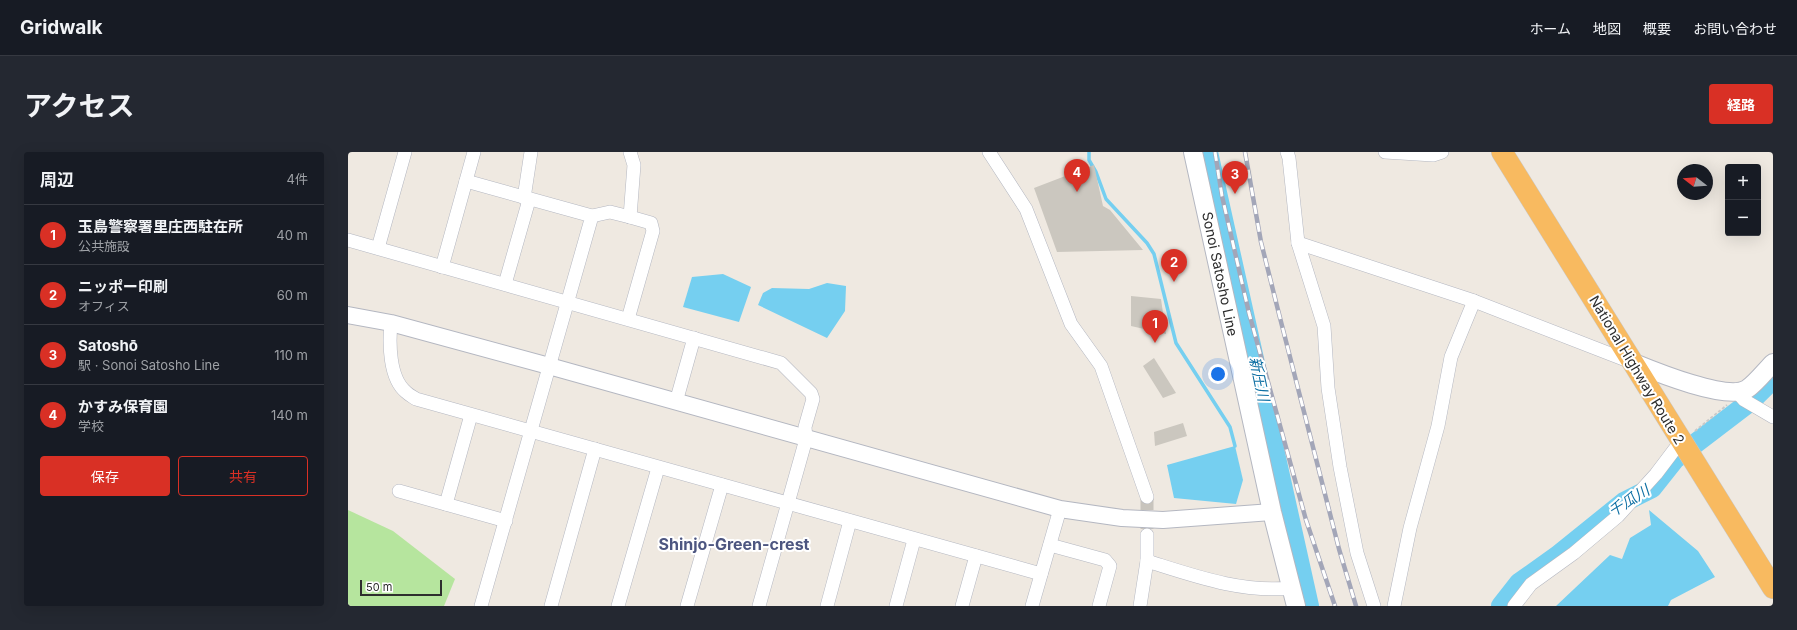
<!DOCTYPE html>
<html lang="ja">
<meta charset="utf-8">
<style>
body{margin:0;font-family:Inter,"Noto Sans JP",sans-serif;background:#242831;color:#f1f3f6}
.controls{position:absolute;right:12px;top:12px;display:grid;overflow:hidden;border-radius:4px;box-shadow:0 4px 16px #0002}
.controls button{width:36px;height:36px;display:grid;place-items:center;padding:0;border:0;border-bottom:1px solid #363941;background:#171b24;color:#f1f3f6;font:20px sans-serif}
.compass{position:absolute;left:1329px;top:12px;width:36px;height:36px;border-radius:50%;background:#171b24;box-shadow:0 4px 16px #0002;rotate:287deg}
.scale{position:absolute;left:12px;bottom:10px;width:82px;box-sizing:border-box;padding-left:4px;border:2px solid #2e2e2e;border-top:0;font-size:11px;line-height:14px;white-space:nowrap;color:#2e2e2e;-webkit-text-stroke:3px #fff;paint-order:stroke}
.you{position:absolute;left:870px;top:222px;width:14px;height:14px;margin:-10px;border:3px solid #fff;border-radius:50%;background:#1a73e8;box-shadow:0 0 0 6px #1a73e833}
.badge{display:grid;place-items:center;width:26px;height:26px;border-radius:50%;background:#d93025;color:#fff;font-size:13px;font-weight:700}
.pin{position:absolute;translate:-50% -33px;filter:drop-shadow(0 1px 2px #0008)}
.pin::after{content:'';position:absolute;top:21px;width:14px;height:12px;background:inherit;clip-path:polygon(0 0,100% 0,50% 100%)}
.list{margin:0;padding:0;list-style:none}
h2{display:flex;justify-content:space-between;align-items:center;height:52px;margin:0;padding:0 16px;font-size:17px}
h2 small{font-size:13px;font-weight:400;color:#9ea1a6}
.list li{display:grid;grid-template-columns:26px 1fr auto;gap:12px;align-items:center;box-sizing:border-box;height:60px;padding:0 16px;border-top:1px solid #363941}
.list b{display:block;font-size:15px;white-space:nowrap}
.list p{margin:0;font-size:13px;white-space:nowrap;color:#9ea1a6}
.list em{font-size:13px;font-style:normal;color:#9ea1a6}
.actions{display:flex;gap:8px;padding:12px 16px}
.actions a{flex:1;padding:9px 0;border:1px solid #d93025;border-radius:4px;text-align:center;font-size:14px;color:#d93025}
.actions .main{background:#d93025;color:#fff}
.map{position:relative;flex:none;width:1425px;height:454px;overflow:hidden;border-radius:4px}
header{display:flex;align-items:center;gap:24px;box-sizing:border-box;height:56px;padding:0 20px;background:#171b24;border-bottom:1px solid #363941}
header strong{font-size:19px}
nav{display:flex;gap:22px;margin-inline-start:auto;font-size:14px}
.intro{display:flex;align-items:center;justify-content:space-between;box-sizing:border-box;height:96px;padding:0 24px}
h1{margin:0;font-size:28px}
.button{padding:10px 18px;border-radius:4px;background:#d93025;color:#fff;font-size:14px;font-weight:700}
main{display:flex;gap:24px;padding:0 24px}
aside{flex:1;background:#171b24;border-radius:4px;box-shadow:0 4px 16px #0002}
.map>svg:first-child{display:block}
.green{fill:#b6e59e}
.water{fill:#75cff0}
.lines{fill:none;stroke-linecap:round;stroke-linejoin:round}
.stream{stroke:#75cff0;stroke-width:3.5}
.river{stroke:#75cff0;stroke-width:20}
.building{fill:#cbc7bf}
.minor-tunnel{stroke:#c8c4bd;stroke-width:13;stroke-dasharray:13 6;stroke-linecap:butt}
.minor-casing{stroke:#b4b7c1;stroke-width:14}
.tertiary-casing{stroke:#b4b7c1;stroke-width:18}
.secondary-casing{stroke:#b4b7c1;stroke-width:20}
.trunk-casing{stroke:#c9c9c9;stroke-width:22}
.path{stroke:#c9c9c9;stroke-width:2;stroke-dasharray:3 2;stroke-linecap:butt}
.minor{stroke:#fff;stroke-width:13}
.tertiary{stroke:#fff;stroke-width:16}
.secondary{stroke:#fff;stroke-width:18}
.trunk{stroke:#f8ba60;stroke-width:21}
.rail-casing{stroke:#a3a6b8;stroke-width:4.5}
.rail{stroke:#fff;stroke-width:3;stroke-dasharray:9;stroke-linecap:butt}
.labels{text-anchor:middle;stroke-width:4;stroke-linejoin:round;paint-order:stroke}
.street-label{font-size:14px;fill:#2e2e2e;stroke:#fff}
.water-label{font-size:15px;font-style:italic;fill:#0d6fa3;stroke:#fff}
.quarter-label{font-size:16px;font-weight:bold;fill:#4d5680;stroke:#fff}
</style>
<header>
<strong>Gridwalk</strong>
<nav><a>ホーム</a><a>地図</a><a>概要</a><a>お問い合わせ</a></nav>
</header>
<div class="intro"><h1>アクセス</h1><a class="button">経路</a></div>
<main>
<aside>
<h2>周辺<small>4件</small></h2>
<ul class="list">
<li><span class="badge">1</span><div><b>玉島警察署里庄西駐在所</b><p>公共施設</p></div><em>40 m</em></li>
<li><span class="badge">2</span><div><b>ニッポー印刷</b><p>オフィス</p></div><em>60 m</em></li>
<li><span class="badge">3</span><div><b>Satoshō</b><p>駅 · Sonoi Satosho Line</p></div><em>110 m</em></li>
<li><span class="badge">4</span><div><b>かすみ保育園</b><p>学校</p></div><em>140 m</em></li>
</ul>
<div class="actions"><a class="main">保存</a><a>共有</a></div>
</aside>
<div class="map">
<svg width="1425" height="454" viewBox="0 0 1425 454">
<rect width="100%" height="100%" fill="#efe9e1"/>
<path class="green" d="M0 358 45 379 107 427 96 454H0Z"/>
<g class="water">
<path d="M375 122 403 135 391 170 335 155 344 125Z"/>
<path d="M479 131 498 134 497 159 479 186 410 153 415 141 424 136 461 137Z"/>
<path d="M887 294 895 328 888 352 826 346 819 313Z"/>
<path d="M1301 358 1350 399 1367 425 1323 448 1320 454H1208L1262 403 1274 407 1282 386 1303 373Z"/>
</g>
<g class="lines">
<path class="stream" d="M741 0V8L748 20 758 47 799 91 806 102 828 191 882 275 887 294"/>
<g class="river">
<path d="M860 0 961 454"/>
<path d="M1153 454 1171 431 1209 404 1276 350 1304 336 1327 307 1403 249 1425 227"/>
</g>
</g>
<g class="building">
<path d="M746 13 755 54 762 58 795 98 709 100 686 36Z"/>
<path d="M783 144 813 147 818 182 783 174Z"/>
<path d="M806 206 828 241 815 246 795 214Z"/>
<path d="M835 271 839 284 807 294 806 280Z"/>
</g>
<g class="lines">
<path class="minor-tunnel" d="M799 345V383"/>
<defs>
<g id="minor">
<path d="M641 0 678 57 723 172 753 214 799 345"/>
<path d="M939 0 941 6 950 91 976 174 980 236 992 315 1009 401 1026 454"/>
<path d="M1037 0 1085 3 1094 0"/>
<path d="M118 29 244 64 133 454"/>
<path d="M176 46 183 0"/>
<path d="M244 64 262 60 282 65 286 13 282 0"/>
<path d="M0 88 433 211 463 241 465 247 457 275 458 287 411 454"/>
<path d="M950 91 1126 149 1283 210"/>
<path d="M30 96 57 0"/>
<path d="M94 115 126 0"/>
<path d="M157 132 181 48"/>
<path d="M280 167 305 79 303 71 282 65"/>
<path d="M43 171C41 191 41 226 58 240 61 243 65 245 68 247L693 422"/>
<path d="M1389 240 1396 248 1425 265"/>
<path d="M328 250 346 186"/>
<path d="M51 339 158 369"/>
<path d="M98 352 123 263"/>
<path d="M702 393 757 408 762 414 751 454"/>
<path d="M799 409C847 424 893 441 944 436"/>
<path d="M203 454 247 297"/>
<path d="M270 454 310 316"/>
<path d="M339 454 374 333"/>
<path d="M479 454 502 369"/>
<path d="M548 454 566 388"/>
<path d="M614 454 628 404"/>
<path d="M684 454 712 357"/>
<path d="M792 454 799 409V383"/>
<path d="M1046 454 1062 376 1090 274 1103 205 1126 149"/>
<path d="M1166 454 1183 432 1226 401 1270 364 1308 322 1333 289"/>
</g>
<path id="tertiary" d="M0 163 43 171 201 214 712 357 774 366 815 368 924 360"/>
<g id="secondary">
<path d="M845 0 924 360 948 454"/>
<path d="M1286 211C1308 220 1379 249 1399 237 1408 231 1417 219 1425 211"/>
</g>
<path id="trunk" d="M1154 0 1425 436"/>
</defs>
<use href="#minor" class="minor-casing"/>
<use href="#tertiary" class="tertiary-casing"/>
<use href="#secondary" class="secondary-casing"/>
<use href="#trunk" class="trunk-casing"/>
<path class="path" d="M1347 279 1379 253"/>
<use href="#minor" class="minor"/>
<use href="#tertiary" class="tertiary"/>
<use href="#secondary" class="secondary"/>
<use href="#trunk" class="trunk"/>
<defs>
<g id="rail">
<path d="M867 0 874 44 901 161 958 368 987 454"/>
<path d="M897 0 913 90 930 158 991 397 1008 454"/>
</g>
</defs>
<use href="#rail" class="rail-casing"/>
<use href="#rail" class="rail"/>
</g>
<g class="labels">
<g class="street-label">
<text transform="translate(872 122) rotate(78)" y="5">Sonoi Satosho Line</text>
<text transform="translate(1289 218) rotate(59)" y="5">National Highway Route 2</text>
</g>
<g class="water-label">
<text transform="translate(911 227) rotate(78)" y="5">新圧川</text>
<text transform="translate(1281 349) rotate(-32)" y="5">千瓜川</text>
</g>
<g class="quarter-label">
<text x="386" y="398">Shinjo-Green-crest</text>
</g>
</g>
</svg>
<div class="controls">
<button>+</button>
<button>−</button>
</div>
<svg class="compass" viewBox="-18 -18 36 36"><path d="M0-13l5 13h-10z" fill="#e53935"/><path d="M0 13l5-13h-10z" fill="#9ea1a6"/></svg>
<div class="scale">50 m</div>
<div class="you"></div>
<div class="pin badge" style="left:807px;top:191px">1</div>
<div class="pin badge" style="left:826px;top:130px">2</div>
<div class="pin badge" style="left:887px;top:42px">3</div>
<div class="pin badge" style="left:729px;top:40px">4</div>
</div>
</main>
